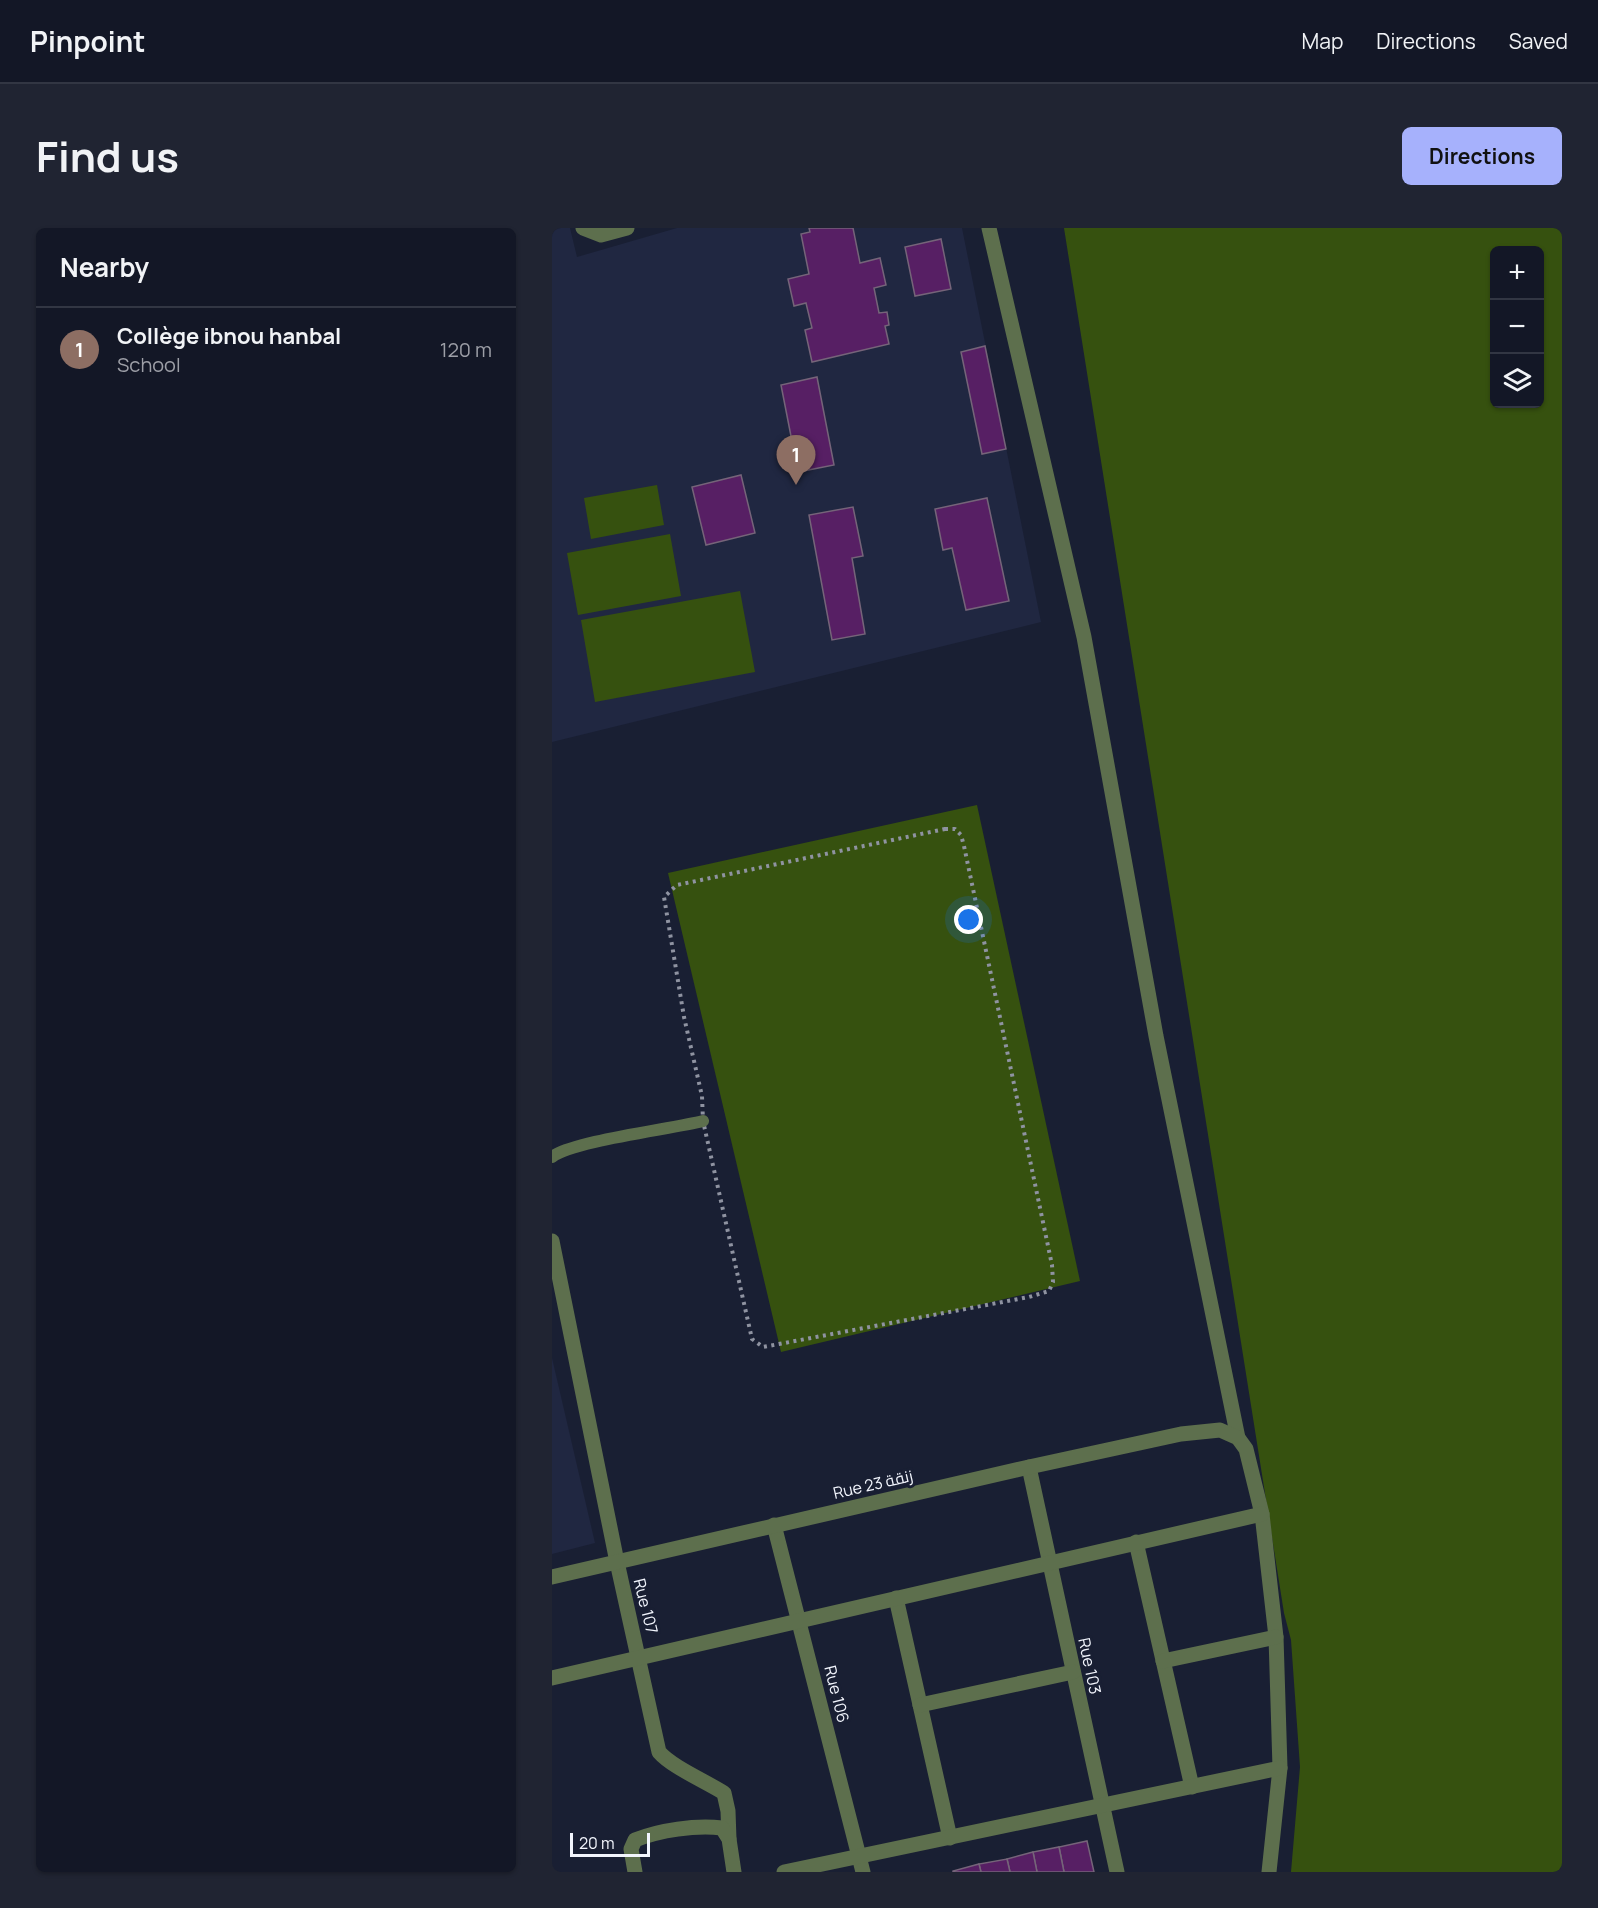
<!DOCTYPE html>
<meta charset="utf-8">
<style>
body{margin:0;font-family:Manrope,Cairo,sans-serif;background:#202432;color:#f1f3f6}
.controls{position:absolute;right:18px;top:18px;display:grid;overflow:hidden;border-radius:9px;box-shadow:0 2px 4px #0004}
.controls button{width:54px;height:54px;display:grid;place-items:center;padding:0;border:0;border-bottom:2px solid #323643;background:#131726;color:#f1f3f6;font:30px sans-serif}
.scale{position:absolute;left:18px;bottom:15px;width:80px;box-sizing:border-box;padding-left:6px;border:3px solid #f2f5fd;border-top:0;font-size:16px;line-height:21px;white-space:nowrap;color:#f2f5fd;-webkit-text-stroke:4px #191f33;paint-order:stroke}
.you{position:absolute;left:417px;top:692px;width:21px;height:21px;margin:-15px;border:4px solid #fff;border-radius:50%;background:#1a73e8;box-shadow:0 0 0 9px #1a73e833}
.badge{display:grid;place-items:center;width:39px;height:39px;border-radius:50%;background:#a6b1fc;color:#fff;font-size:20px;font-weight:700}
.pin{position:absolute;translate:-50% -50px;filter:drop-shadow(0 2px 3px #0008)}
.pin::after{content:'';position:absolute;top:32px;width:21px;height:18px;background:inherit;clip-path:polygon(0 0,100% 0,50% 100%)}
.list{margin:0;padding:0;list-style:none}
h2{display:flex;justify-content:space-between;align-items:center;height:78px;margin:0;padding:0 24px;font-size:26px}
h2 small{font-size:20px;font-weight:400;color:#9d9fa7}
.list li{display:grid;grid-template-columns:39px 1fr auto;gap:18px;align-items:center;box-sizing:border-box;height:84px;padding:0 24px;border-top:2px solid #323643}
.list b{display:block;font-size:22px;white-space:nowrap}
.list p{margin:0;font-size:20px;white-space:nowrap;color:#9d9fa7}
.list em{font-size:20px;font-style:normal;color:#9d9fa7}
.icon{flex:none;width:33px;height:33px;fill:none;stroke:currentColor;stroke-width:2;stroke-linecap:round;stroke-linejoin:round}
.map{position:relative;flex:none;width:1010px;height:1644px;overflow:hidden;border-radius:9px}
header{display:flex;align-items:center;gap:36px;box-sizing:border-box;height:84px;padding:0 30px;background:#131726;border-bottom:2px solid #323643}
header strong{font-size:28px}
nav{display:flex;gap:33px;margin-inline-start:auto;font-size:21px}
.intro{display:flex;align-items:center;justify-content:space-between;box-sizing:border-box;height:144px;padding:0 36px}
h1{margin:0;font-size:42px}
.button{padding:15px 27px;border-radius:9px;background:#a6b1fc;color:#111;font-size:21px;font-weight:700}
main{display:flex;gap:36px;padding:0 36px}
aside{flex:1;background:#131726;border-radius:9px;box-shadow:0 2px 4px #0004}
.map>svg:first-child{display:block}
.built{fill:#202741}
.green{fill:#36510f;fill-rule:evenodd}
.building{fill:#571f64;stroke:#756479;stroke-width:1.5}
.lines{fill:none;stroke-linecap:round;stroke-linejoin:round}
.path{stroke:#8f93a1;stroke-width:4;stroke-dasharray:3 4.5;stroke-linecap:butt}
.service{stroke:#5d6f4d;stroke-width:12}
.minor{stroke:#5d6f4d;stroke-width:15}
.labels{text-anchor:middle;stroke-width:6;stroke-linejoin:round;paint-order:stroke}
.street-label{font-size:16px;fill:#f2f5fd;stroke:#191f33}
</style>
<header>
<strong>Pinpoint</strong>
<nav><a>Map</a><a>Directions</a><a>Saved</a></nav>
</header>
<div class="intro"><h1>Find us</h1><a class="button">Directions</a></div>
<main>
<aside>
<h2>Nearby<small></small></h2>
<ul class="list">
<li><span class="badge" style="background:#8d6e63">1</span><div><b>Collège ibnou hanbal</b><p>School</p></div><em>120 m</em></li>
</ul>
</aside>
<div class="map">
<svg width="1010" height="1644" viewBox="0 0 1010 1644">
<rect width="100%" height="100%" fill="#191f33"/>
<g class="built">
<path d="M0 0H18L25 29 125 0H410L489 394 0 514Z"/>
<path d="M0 1130 43 1315 0 1326Z"/>
</g>
<g class="green">
<path d="M512 0H1010V1644H739L748 1539 739 1412 732 1385ZM942 22H987V176H942Z"/>
<path d="M105 257 112 297 39 311 32 270Z"/>
<path d="M118 306 129 368 26 387 15 325Z"/>
<path d="M188 363 203 444 43 474 29 392Z"/>
<path d="M425 577 528 1053 229 1124 116 645Z"/>
</g>
<g class="building">
<path d="M257 0H301L308 35 328 30 334 57 322 60 327 85 335 84 337 97 333 98 337 116 260 134 253 102 260 100 254 75 242 78 236 51 257 46 249 6 258 4Z"/>
<path d="M389 11 399 61 363 68 353 19Z"/>
<path d="M433 118 454 221 430 226 409 124Z"/>
<path d="M265 149 282 237 246 244 229 157Z"/>
<path d="M189 247 203 305 154 317 140 259Z"/>
<path d="M435 270 457 373 414 382 400 320 391 322 383 281Z"/>
<path d="M301 279 311 328 300 330 313 406 280 412 257 287Z"/>
<path d="M535 1613 542 1644H512L507 1619Z"/>
<path d="M507 1619 512 1644H485L481 1624Z"/>
<path d="M481 1624 485 1644H458L455 1631Z"/>
<path d="M455 1631 458 1644H429L427 1636Z"/>
<path d="M427 1636 429 1644H401V1643Z"/>
</g>
<g class="lines">
<path class="path" d="M393 601H403L409 607 412 618 500 1037 501 1054 497 1063 477 1069 211 1119 200 1111 151 893 150 868 132 789 112 669 125 657Z"/>
<path class="service" d="M0 929C20 913 120 901 151 893"/>
<g class="minor">
<path d="M31 0 49 7 75 0"/>
<path d="M437 0 532 409 604 808 686 1210"/>
<path d="M0 1013 65 1334 107 1524C120 1539 153 1553 172 1565L176 1583 177 1611"/>
<path d="M477 1239 565 1644"/>
<path d="M222 1297 311 1644"/>
<path d="M584 1314 640 1559"/>
<path d="M0 1349 477 1239 629 1206 668 1202 686 1210 694 1221 710 1286 724 1409 728 1540 717 1644"/>
<path d="M344 1370 398 1610"/>
<path d="M611 1433 724 1409"/>
<path d="M0 1450 710 1286"/>
<path d="M368 1477 521 1444"/>
<path d="M83 1644 79 1621 83 1612C108 1602 143 1597 170 1600L177 1611 182 1644"/>
<path d="M232 1644 728 1540"/>
</g>
</g>
<g class="labels">
<g class="street-label">
<text transform="translate(321 1256) rotate(-13)" y="6">Rue 23 زنقة</text>
<text transform="translate(94 1378) rotate(76)" y="6">Rue 107</text>
<text transform="translate(538 1438) rotate(78)" y="6">Rue 103</text>
<text transform="translate(285 1466) rotate(76)" y="6">Rue 106</text>
</g>
</g>
</svg>
<div class="controls">
<button>+</button>
<button>−</button>
<button><svg class="icon" aria-label="layers" viewBox="0 0 24 24"><path d="M12 4l9 5-9 5-9-5zM3 14l9 5 9-5"/></svg></button>
</div>
<div class="scale">20 m</div>
<div class="you"></div>
<div class="pin badge" style="left:244px;top:257px;background:#8d6e63">1</div>
</div>
</main>
